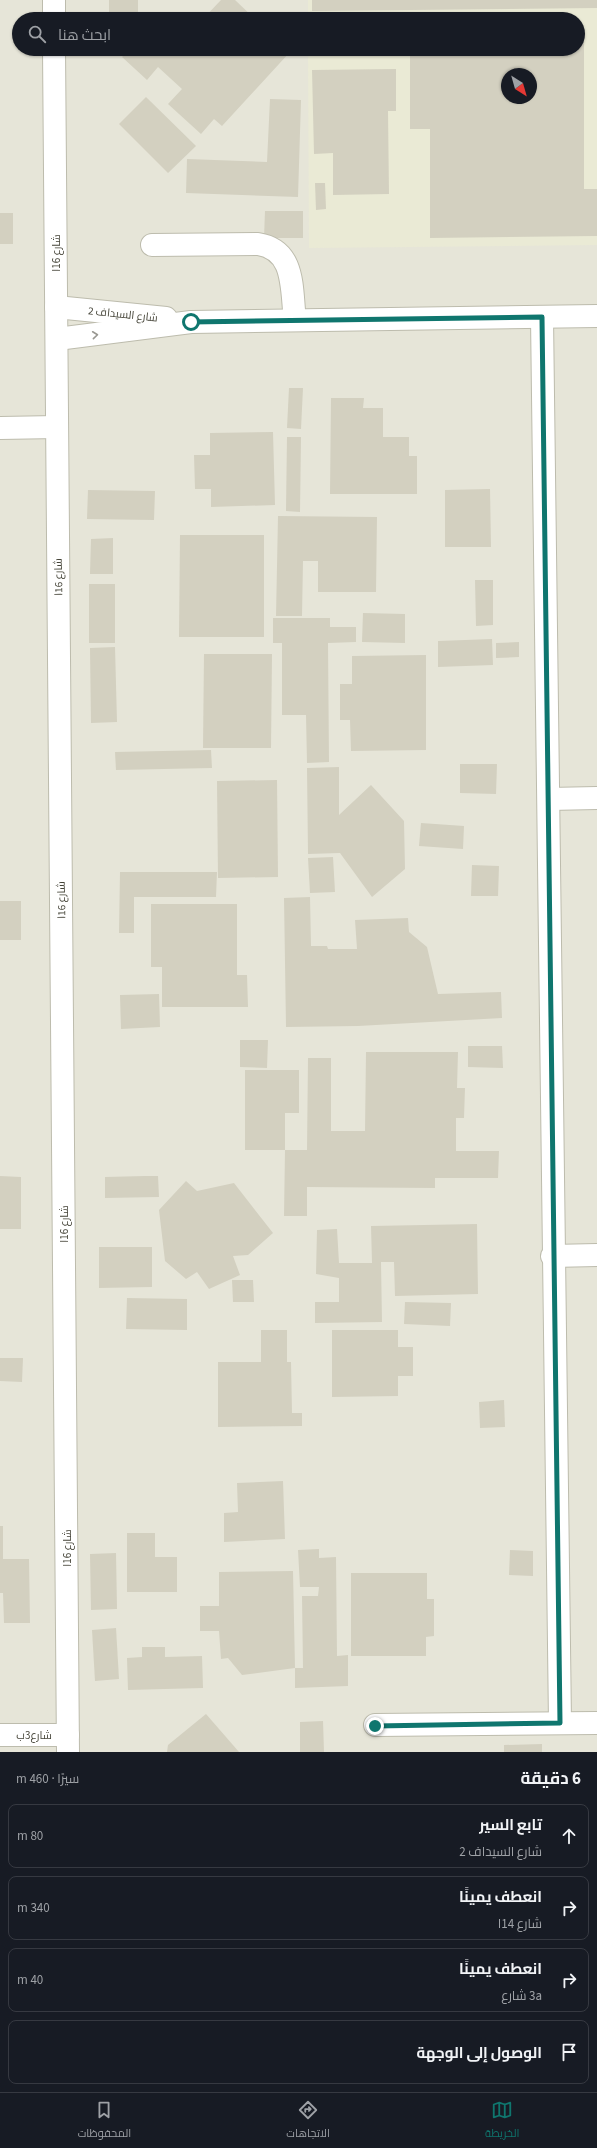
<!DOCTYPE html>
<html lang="ar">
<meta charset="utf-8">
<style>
body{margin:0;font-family:"Source Sans 3",Cairo,sans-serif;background:#20242c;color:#f1f3f6;direction:rtl}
.compass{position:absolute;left:501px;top:68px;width:36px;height:36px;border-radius:50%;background:#171b24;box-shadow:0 1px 3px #0004;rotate:143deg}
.stop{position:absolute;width:12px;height:12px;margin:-9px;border:3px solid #0f766e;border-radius:50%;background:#fff}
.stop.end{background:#0f766e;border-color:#fff;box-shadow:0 1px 4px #0008}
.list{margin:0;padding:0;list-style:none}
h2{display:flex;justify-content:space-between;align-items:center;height:52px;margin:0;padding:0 16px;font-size:17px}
h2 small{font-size:13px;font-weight:400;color:#9ea1a6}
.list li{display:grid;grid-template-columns:26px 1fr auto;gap:12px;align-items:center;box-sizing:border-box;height:64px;margin:0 8px 8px;padding:0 8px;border:1px solid #363941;border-radius:8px}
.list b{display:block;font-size:15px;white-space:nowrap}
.list p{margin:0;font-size:13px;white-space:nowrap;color:#9ea1a6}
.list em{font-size:13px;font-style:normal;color:#9ea1a6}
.icon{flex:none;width:22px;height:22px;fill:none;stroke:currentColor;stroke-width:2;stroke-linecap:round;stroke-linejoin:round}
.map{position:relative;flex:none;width:597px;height:1752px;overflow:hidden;direction:ltr}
.search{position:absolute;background:#171b24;box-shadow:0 1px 3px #0004;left:12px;right:12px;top:12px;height:44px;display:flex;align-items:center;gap:10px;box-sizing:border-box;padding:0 14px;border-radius:22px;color:#9ea1a6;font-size:15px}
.sheet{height:340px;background:#171b24}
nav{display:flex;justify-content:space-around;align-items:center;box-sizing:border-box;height:56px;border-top:1px solid #363941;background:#171b24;font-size:11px;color:#9ea1a6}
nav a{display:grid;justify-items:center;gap:2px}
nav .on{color:#0f766e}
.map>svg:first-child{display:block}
.residential{fill:#e6e5d8;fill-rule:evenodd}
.education{fill:#eaead5;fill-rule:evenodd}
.building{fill:#d3d0c0;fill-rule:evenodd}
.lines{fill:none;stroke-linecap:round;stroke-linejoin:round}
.minor-casing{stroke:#bdbcad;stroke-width:24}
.minor{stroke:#fff;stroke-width:22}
.oneway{stroke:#999892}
.route{stroke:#0f766e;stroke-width:5}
.labels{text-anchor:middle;stroke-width:3;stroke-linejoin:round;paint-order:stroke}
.street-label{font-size:11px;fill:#454438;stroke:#fff}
</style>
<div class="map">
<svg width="597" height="1752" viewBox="0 0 597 1752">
<rect width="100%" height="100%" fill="#f2f2e9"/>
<path class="residential" d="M0 0H597V1752H0ZM19 19H578V49H19ZM507 74H531V98H507Z"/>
<path class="education" d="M308 0H597V245L309 248 308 49H578V19H308ZM507 74H531V98H507Z"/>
<g class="building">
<rect x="109" y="0" width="29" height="19"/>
<path d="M221 0H235L255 19H203Z"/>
<path d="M312 0H597V8L312 11Z"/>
<path d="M578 35H584V189H597V236L430 238V129H410V49H578ZM507 74H531V98H507Z"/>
<path d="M130 49H287L290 52 222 126 214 119 201 134 168 104 182 89 158 67 147 80 122 57Z"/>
<path d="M396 69V111H388L389 194 333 195V153L314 154 312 70Z"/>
<path d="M146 97 196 146 168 173 119 124Z"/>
<path d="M270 99 301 100 298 197 186 193 187 159 267 162Z"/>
<path d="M315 183H325L326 209 316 210Z"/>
<path d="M265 211H303V238H264Z"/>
<rect x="0" y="213" width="13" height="31"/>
<path d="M289 388H303L301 429 287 428Z"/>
<path d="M331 398H364L363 408H383V437H409V456H417V494H330Z"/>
<path d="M273 432 275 505 211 507V489H195L194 455H210V433Z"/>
<path d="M287 437H301L300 512 286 511Z"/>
<path d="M490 489 491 547H445V490Z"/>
<path d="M88 490 155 491 154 520 87 519Z"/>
<path d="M278 516 377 517 376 592H318V561H303L302 616H276Z"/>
<path d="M180 535H264V637H179Z"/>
<path d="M113 538V574H90L91 539Z"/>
<path d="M475 580H493V625L476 626Z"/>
<rect x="89" y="584" width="26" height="59"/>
<path d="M363 613 405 614V643L362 642Z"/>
<path d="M273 618H330V627H356V642L328 643 329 762 307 763 306 715H282V643H273Z"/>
<path d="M492 639 493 665 438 667V641Z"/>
<path d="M519 642V657L496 658V643Z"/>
<path d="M115 647 117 722 91 723 90 648Z"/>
<path d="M204 654H272L271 748H203Z"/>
<path d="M426 655V750L351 751 350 720H340V684H352V656Z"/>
<path d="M211 750 212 768 116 770 115 752Z"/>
<path d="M460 764H497L496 794 460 793Z"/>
<path d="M339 767V815L371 785 404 821 405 869 372 897 340 853 308 854 307 768Z"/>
<path d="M277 780 278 877 218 878 217 781Z"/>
<path d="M421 823 464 826 463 849 419 846Z"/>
<path d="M333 857 335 892 310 893 308 858Z"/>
<path d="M472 865 499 866 498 896H471Z"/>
<path d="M120 872H217L216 897H134V933H119Z"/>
<path d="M310 897 311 946H327L328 949H357L355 920 408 918 409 932 427 947 438 994 501 992 502 1018 358 1026 286 1027 284 898Z"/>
<rect x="0" y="901" width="21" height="39"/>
<path d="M151 904H237V975H247L248 1007H162V967H151Z"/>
<path d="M159 994 160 1027 121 1029 120 995Z"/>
<path d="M240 1040H268L267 1068 240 1067Z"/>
<path d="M468 1046H502L503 1068 468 1067Z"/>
<path d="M366 1052H458L457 1088H465L464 1118H456V1151H499L498 1178H435V1188L307 1187V1216H284L285 1150H307L308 1058H331V1131H365Z"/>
<path d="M245 1070H299V1113H285V1150H245Z"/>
<path d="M0 1176 21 1177V1229H0Z"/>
<path d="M145 1176H158L159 1197 105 1198V1177Z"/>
<path d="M186 1181 197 1191 234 1183 273 1233 248 1255 233 1256 240 1275 209 1289 197 1272 186 1279 165 1261 159 1210Z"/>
<path d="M477 1224 478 1294 395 1296 394 1262H381L382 1322 315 1323V1302H339V1278L316 1274 317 1230 337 1229 339 1263H372L371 1226Z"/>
<path d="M99 1247H152V1287L99 1288Z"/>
<path d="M232 1280H253L254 1302H233Z"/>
<path d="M127 1298 187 1299V1330L126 1329Z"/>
<path d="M405 1302 451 1303 450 1326 404 1324Z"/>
<path d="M261 1330H287V1362H291L292 1413H302V1426L218 1427V1362H261Z"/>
<path d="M332 1330H398V1347H413V1376H398V1396L332 1397Z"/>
<path d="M0 1358H23L22 1382 0 1381Z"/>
<path d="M504 1400 505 1427 480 1428 479 1402Z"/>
<path d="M283 1481 285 1539 224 1542V1513L238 1512 237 1483Z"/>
<path d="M0 1526H3V1559H29L30 1623H4L3 1593H0Z"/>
<path d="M127 1533H155V1557H177V1592H127Z"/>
<path d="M319 1549V1558L336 1557 337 1656 348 1655V1686L295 1688V1668H303L302 1596H318L319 1587H300L298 1550Z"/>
<path d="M510 1550 533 1551V1576L509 1575Z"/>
<path d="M116 1553 117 1609 91 1610 90 1554Z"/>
<path d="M293 1571 295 1668 242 1675 228 1658 221 1659 219 1631H200V1606H219V1572Z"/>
<path d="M351 1573H427V1599H434V1636L426 1637V1656H351Z"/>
<path d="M116 1628 119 1679 95 1681 92 1630Z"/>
<path d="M142 1647H165V1657L202 1656 203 1688 128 1690 127 1658 142 1657Z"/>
<path d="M206 1714 239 1752H167L168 1745Z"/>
<path d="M323 1721 324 1752H300V1722Z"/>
<path d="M542 1744V1752H504V1745Z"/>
</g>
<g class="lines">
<defs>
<g id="minor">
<path d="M54 0V19"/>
<path d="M54 49 68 1752"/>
<path d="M152 245 258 244C296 250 291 289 295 320"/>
<path d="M56 307 166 318"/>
<path d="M542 317C549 786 552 1255 560 1723"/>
<path d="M57 339 191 322 597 316"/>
<path d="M0 428 57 427"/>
<path d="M549 799 597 798"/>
<path d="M552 1256 597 1255"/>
<path d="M375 1725 597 1723"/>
<path d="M0 1735H68"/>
</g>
</defs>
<use href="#minor" class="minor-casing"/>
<use href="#minor" class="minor"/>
</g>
<defs><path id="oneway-chevron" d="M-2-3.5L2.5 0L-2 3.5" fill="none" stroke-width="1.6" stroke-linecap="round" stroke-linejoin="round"/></defs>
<use class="oneway" href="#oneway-chevron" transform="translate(95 335) rotate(-6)"/>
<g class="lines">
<path class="route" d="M191 322 542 317C549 786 552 1255 560 1723L375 1726"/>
</g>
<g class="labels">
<g class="street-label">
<text transform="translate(56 253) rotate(-90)" y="4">شارع 16ا</text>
<text transform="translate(123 314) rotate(6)" y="4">شارع السيداف 2</text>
<text transform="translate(58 577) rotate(-91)" y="4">شارع 16ا</text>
<text transform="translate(61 900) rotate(-91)" y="4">شارع 16ا</text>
<text transform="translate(64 1224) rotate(-90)" y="4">شارع 16ا</text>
<text transform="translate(67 1548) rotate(-90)" y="4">شارع 16ا</text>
<text x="34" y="1739">شارع3ب</text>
</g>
</g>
</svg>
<svg class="compass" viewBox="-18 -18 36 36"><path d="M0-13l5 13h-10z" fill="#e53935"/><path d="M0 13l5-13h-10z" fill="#9ea1a6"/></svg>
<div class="stop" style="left:191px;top:322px"></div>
<div class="stop end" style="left:375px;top:1726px"></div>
<div class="search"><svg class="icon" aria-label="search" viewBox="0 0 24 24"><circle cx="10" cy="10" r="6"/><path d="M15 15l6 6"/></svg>ابحث هنا</div>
</div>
<section class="sheet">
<h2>6 دقيقة<small>سيرًا · 460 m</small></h2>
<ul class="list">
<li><svg class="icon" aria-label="ahead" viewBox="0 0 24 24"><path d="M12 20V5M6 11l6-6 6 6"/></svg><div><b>تابع السير</b><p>شارع السيداف 2</p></div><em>80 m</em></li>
<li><svg class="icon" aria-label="right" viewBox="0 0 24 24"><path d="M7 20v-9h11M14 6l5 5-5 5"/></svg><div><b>انعطف يمينًا</b><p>شارع 14ا</p></div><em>340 m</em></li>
<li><svg class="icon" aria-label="right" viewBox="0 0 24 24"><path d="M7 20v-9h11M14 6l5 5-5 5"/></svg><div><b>انعطف يمينًا</b><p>3a شارع</p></div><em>40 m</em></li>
<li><svg class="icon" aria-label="arrive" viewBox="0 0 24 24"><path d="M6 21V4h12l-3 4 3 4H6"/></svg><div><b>الوصول إلى الوجهة</b></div></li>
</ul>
</section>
<nav>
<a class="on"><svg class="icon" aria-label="map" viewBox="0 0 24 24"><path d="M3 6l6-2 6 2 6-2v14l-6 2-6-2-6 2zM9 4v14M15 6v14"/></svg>الخريطة</a>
<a><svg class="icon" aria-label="directions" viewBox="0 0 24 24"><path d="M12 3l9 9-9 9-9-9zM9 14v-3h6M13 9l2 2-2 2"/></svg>الاتجاهات</a>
<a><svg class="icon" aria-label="saved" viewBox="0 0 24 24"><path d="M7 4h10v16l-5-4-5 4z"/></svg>المحفوظات</a>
</nav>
